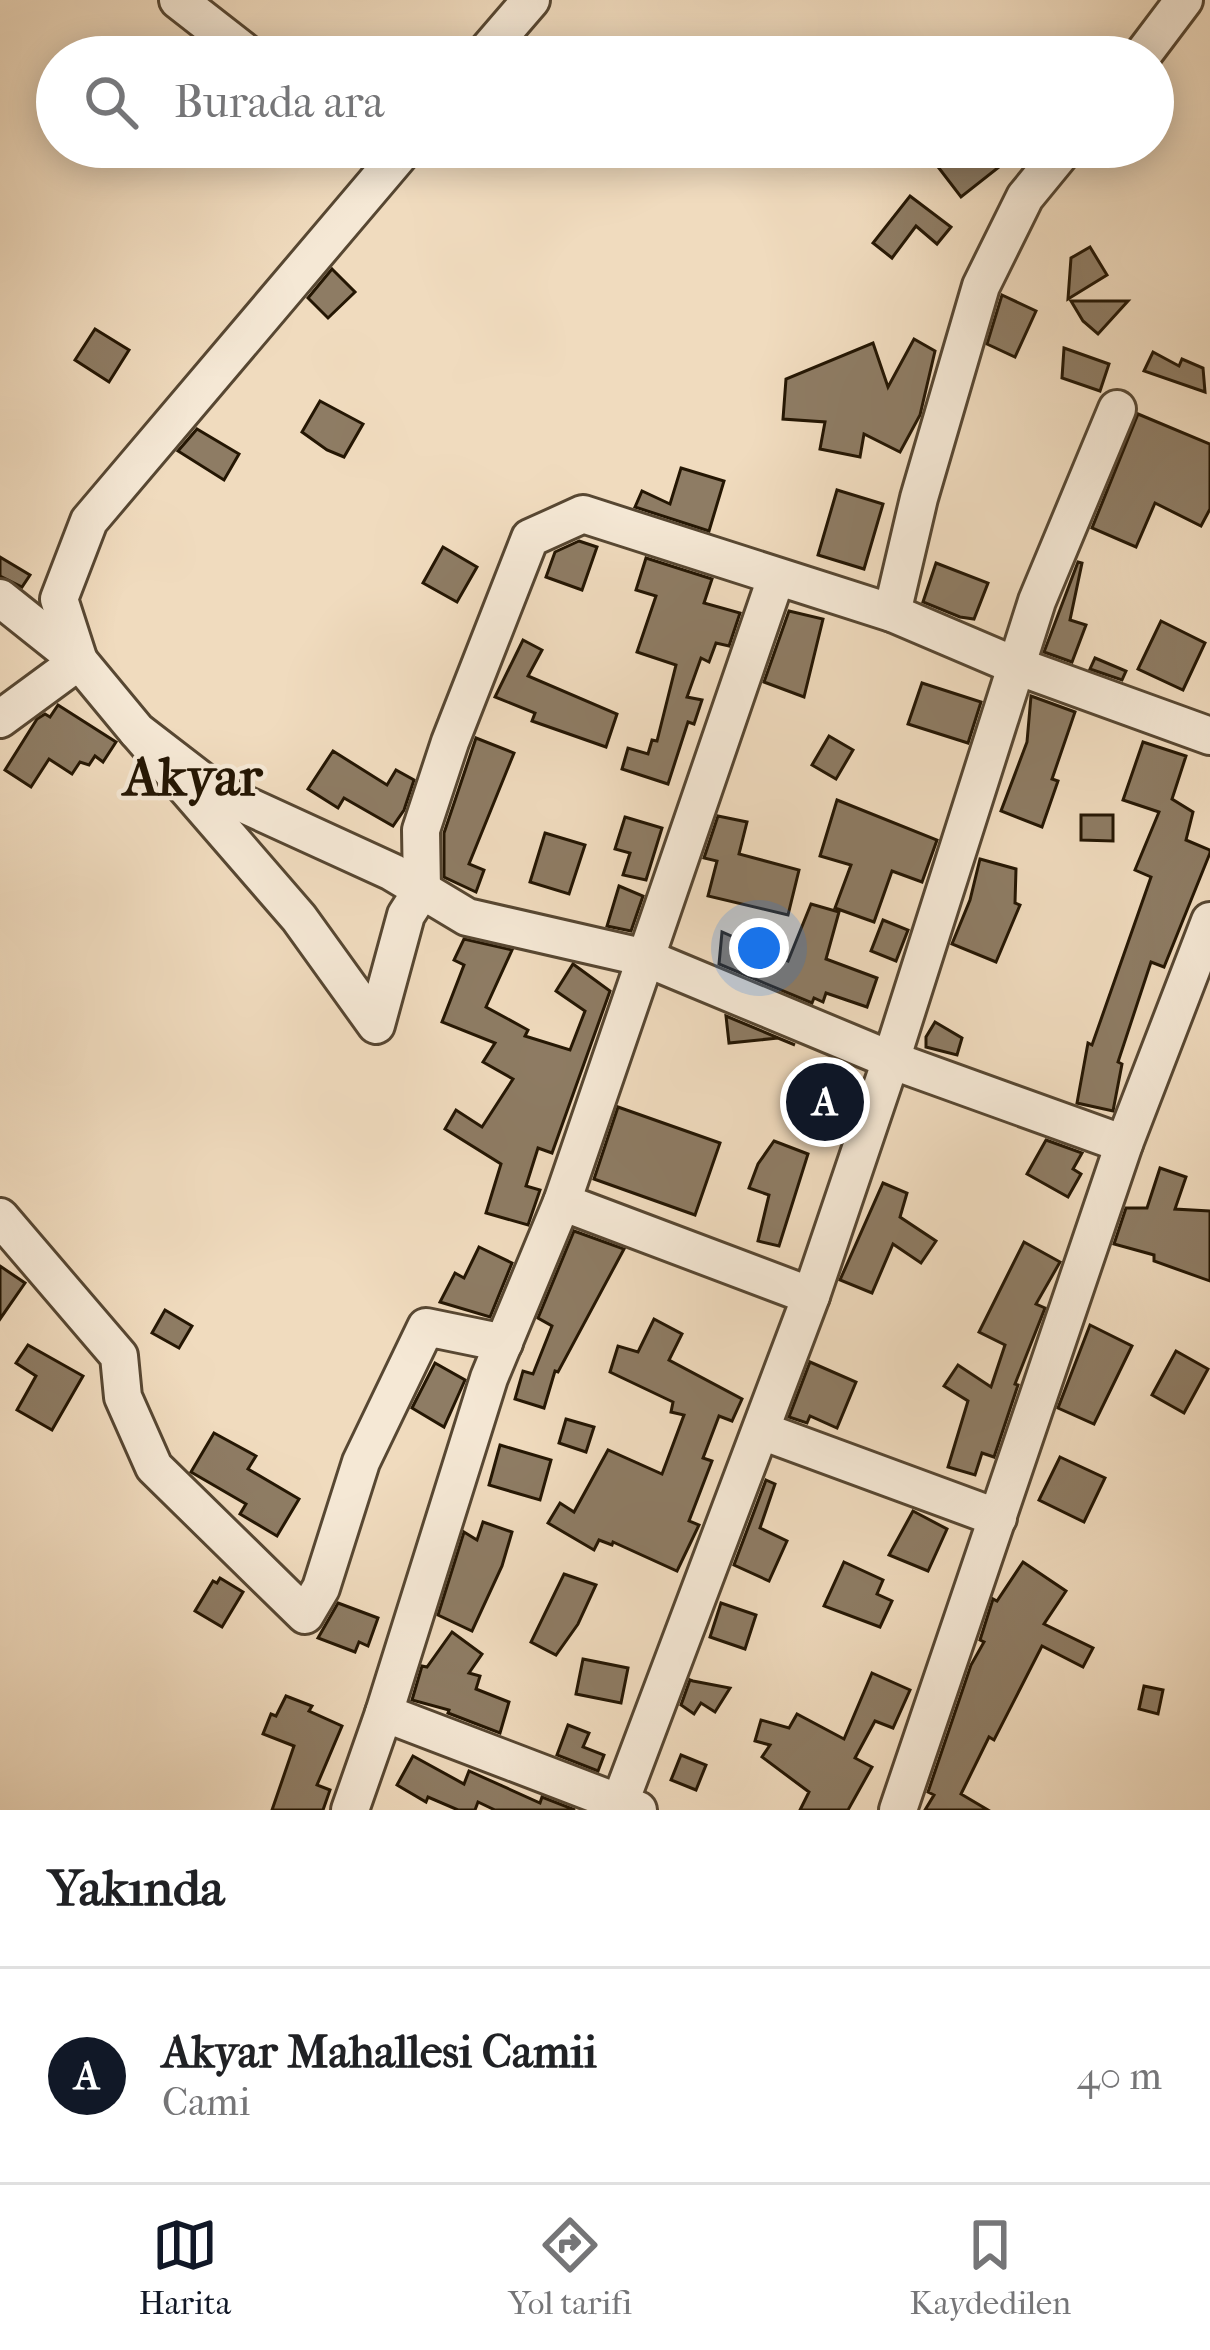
<!DOCTYPE html>
<html lang="tr">
<meta charset="utf-8">
<style>
body{margin:0;font-family:"IM FELL French Canon",serif;background:#f2f2f2;color:#202124}
.you{position:absolute;left:759px;top:948px;width:42px;height:42px;margin:-30px;border:9px solid #fff;border-radius:50%;background:#1a73e8;box-shadow:0 0 0 18px #1a73e833}
.badge{display:grid;place-items:center;width:78px;height:78px;border-radius:50%;background:#111827;color:#fff;font-size:39px;font-weight:700}
.pin{position:absolute;translate:-50% -50%;border:6px solid #fff;box-shadow:0 3px 12px #0006}
.list{margin:0;padding:0;list-style:none}
h2{display:flex;justify-content:space-between;align-items:center;height:156px;margin:0;padding:0 48px;font-size:51px}
h2 small{font-size:39px;font-weight:400;color:#757577}
.list li{display:grid;grid-template-columns:78px 1fr auto;gap:36px;align-items:center;box-sizing:border-box;height:216px;padding:0 48px;border-top:3px solid #e0e0e0}
.list b{display:block;font-size:45px;white-space:nowrap}
.list p{margin:0;font-size:39px;white-space:nowrap;color:#757577}
.list em{font-size:39px;font-style:normal;color:#757577}
.icon{flex:none;width:66px;height:66px;fill:none;stroke:currentColor;stroke-width:2;stroke-linecap:round;stroke-linejoin:round}
.map{position:relative;flex:none;width:1210px;height:1810px;overflow:hidden}
.search{position:absolute;background:#fff;box-shadow:0 6px 30px #0003;left:36px;right:36px;top:36px;height:132px;display:flex;align-items:center;gap:30px;box-sizing:border-box;padding:0 42px;border-radius:66px;color:#757577;font-size:45px}
.sheet{height:372px;background:#fff}
nav{display:flex;justify-content:space-around;align-items:center;box-sizing:border-box;height:168px;border-top:3px solid #e0e0e0;background:#fff;font-size:33px;color:#757577}
nav a{display:grid;justify-items:center;gap:6px}
nav .on{color:#111827}
.map>svg:first-child{display:block}
.building{fill:#8e7c64;stroke:#241603;stroke-width:3}
.lines{fill:none;stroke-linecap:round;stroke-linejoin:round}
.minor-casing{stroke:#574732;stroke-width:42}
.minor{stroke:#f5e8d5;stroke-width:36}
.labels{text-anchor:middle;stroke-width:9;stroke-linejoin:round;paint-order:stroke}
.district-label{font-size:54px;font-weight:bold;fill:#241603;stroke:#f5e8d5}
</style>
<div class="map">
<svg width="1210" height="1810" viewBox="0 0 1210 1810">
<rect width="100%" height="100%" fill="#f0dbbe"/>
<filter id="stains"><feTurbulence type="fractalNoise" baseFrequency=".00167" numOctaves="4"/><feColorMatrix values="0 0 0 0 .2 0 0 0 0 .09 0 0 0 0 .02 0 0 0 .5 -.17"/></filter>
<radialGradient id="worn" r=".72"><stop offset=".6" stop-color="#630" stop-opacity="0"/><stop offset="1" stop-color="#630" stop-opacity=".3"/></radialGradient>
<g class="building">
<path d="M528 38 543 57H512Z"/>
<path d="M948 147H984L999 167 961 197 932 159Z"/>
<path d="M910 196 951 227 937 244 916 226 892 258 873 243Z"/>
<path d="M1090 247 1107 275 1068 299 1071 258Z"/>
<path d="M332 269 355 292 328 318 308 298Z"/>
<path d="M1002 295 1036 311 1015 357 987 344Z"/>
<path d="M1071 301H1128L1098 334 1083 321Z"/>
<path d="M95 329 129 350 109 382 75 360Z"/>
<path d="M914 339 935 351 920 415 900 452 864 434 860 457 820 449 825 422 783 419 786 379 873 343 888 387Z"/>
<path d="M1064 348 1109 364 1100 391 1062 378Z"/>
<path d="M1153 352 1179 366 1182 359 1203 368 1205 392 1144 371Z"/>
<path d="M320 401 363 424 344 457 327 450 302 432Z"/>
<path d="M1138 414 1210 444V509L1201 526 1155 503 1136 547 1092 528Z"/>
<path d="M197 429 239 454 224 480 178 451Z"/>
<path d="M681 468 724 481 709 531 635 507 642 491 670 504Z"/>
<path d="M837 490 883 504 864 569 818 555Z"/>
<path d="M579 541 597 547 582 590 546 577 555 552Z"/>
<path d="M443 547 477 567 457 602 423 583Z"/>
<path d="M0 557 30 575 22 587 0 576Z"/>
<path d="M646 558 712 579 704 603 740 613 729 646 716 643 709 662 701 658 687 697 702 700 694 724 688 722 668 784 622 769 628 748 648 754 652 740 657 741 676 665 637 652 656 596 636 590Z"/>
<path d="M1078 562 1082 563 1070 620 1086 625 1072 662 1044 652Z"/>
<path d="M936 563 988 583 974 619 960 617 923 602Z"/>
<path d="M789 611 823 619 804 697 764 682Z"/>
<path d="M1161 621 1205 643 1183 690 1138 669Z"/>
<path d="M523 640 542 650 528 676 617 714 606 747 532 721 535 713 495 697Z"/>
<path d="M1095 658 1126 671 1122 680 1090 669Z"/>
<path d="M922 683 981 702 968 743 908 724Z"/>
<path d="M1031 696 1075 712 1052 779 1058 781 1042 827 1001 811 1027 742Z"/>
<path d="M58 705 116 742 103 762 95 756 89 765 80 762 72 774 49 759 31 787 5 770 37 719 45 714 50 717Z"/>
<path d="M829 736 853 750 836 779 812 765Z"/>
<path d="M476 738 514 753 469 864 484 870 476 892 444 877V833Z"/>
<path d="M1143 742 1186 756 1172 799 1193 812 1186 840 1210 850V853L1164 967 1151 962 1118 1062 1122 1064 1113 1111 1077 1103 1088 1043 1092 1045 1151 877 1135 870 1159 812 1123 800Z"/>
<path d="M333 751 387 785 396 770 414 780 404 810 393 826 344 798 338 808 308 789Z"/>
<path d="M837 800 937 840 922 882 892 871 874 922 835 908 851 865 820 856Z"/>
<path d="M1081 815H1113V841L1081 840Z"/>
<path d="M718 816 747 822 739 854 799 870 788 915 708 896 717 861 704 858Z"/>
<path d="M625 817 662 828 646 880 623 875 630 853 615 849Z"/>
<path d="M545 833 585 845 569 894 530 882Z"/>
<path d="M980 859 1016 869 1015 903 1020 905 996 962 952 944 970 900Z"/>
<path d="M619 886 643 896 631 931 607 926Z"/>
<path d="M811 904 839 912 826 959 877 978 867 1007 826 993 823 1002 814 998 812 1003 719 964 722 932 788 961Z"/>
<path d="M883 920 908 930 896 961 871 951Z"/>
<path d="M464 939 512 950 486 1007 528 1030 525 1036 570 1050 585 1011 556 991 573 964 610 991 552 1153 538 1148 526 1186 540 1190 528 1225 486 1213 501 1164 445 1129 456 1110 482 1127 513 1079 483 1062 495 1043 442 1022 464 965 454 960Z"/>
<path d="M726 1016 795 1045 778 1038 729 1043Z"/>
<path d="M935 1022 962 1038 957 1055 926 1047V1037Z"/>
<path d="M824 1071 854 1093 826 1133 796 1111Z"/>
<path d="M618 1107 720 1143 695 1215 594 1179Z"/>
<path d="M1046 1140 1082 1153 1073 1169 1081 1174 1068 1197 1027 1174Z"/>
<path d="M774 1141 808 1154 779 1246 758 1241 769 1195 749 1188 758 1164Z"/>
<path d="M1160 1168 1186 1177 1175 1209 1210 1211V1281L1154 1261V1255L1114 1244 1126 1208H1147Z"/>
<path d="M883 1183 907 1193 900 1217 936 1241 921 1263 893 1244 872 1293 840 1280Z"/>
<path d="M574 1231 624 1249 558 1372 555 1371 544 1408 515 1399 523 1371 533 1374 552 1326 538 1318Z"/>
<path d="M1024 1242 1060 1262 1036 1304 1045 1308 1015 1384 1018 1385 994 1457 982 1453 975 1475 948 1467 968 1401 944 1386 958 1365 991 1387 1005 1345 979 1332Z"/>
<path d="M479 1247 512 1263 490 1317 440 1302 455 1273 464 1278Z"/>
<path d="M0 1266 25 1283 0 1319Z"/>
<path d="M165 1310 192 1326 179 1348 152 1333Z"/>
<path d="M654 1319 682 1334 669 1360 742 1399 732 1421 719 1416 703 1458 712 1461 689 1521 699 1525 677 1571 613 1542 612 1545 599 1540 594 1550 548 1523 560 1503 574 1512 608 1450 662 1474 684 1415 671 1412 673 1402 610 1372 618 1346 638 1352Z"/>
<path d="M1090 1325 1132 1346 1094 1424 1058 1408Z"/>
<path d="M28 1345 83 1376 52 1430 17 1410 36 1376 16 1363Z"/>
<path d="M1176 1351 1208 1369 1184 1413 1152 1395Z"/>
<path d="M810 1362 856 1382 837 1428 810 1416 807 1423 789 1417Z"/>
<path d="M435 1363 465 1380 444 1427 412 1408Z"/>
<path d="M566 1419 594 1427 586 1452 559 1443Z"/>
<path d="M214 1433 256 1456 248 1469 299 1499 277 1536 240 1514 246 1504 191 1472Z"/>
<path d="M500 1445 551 1460 540 1500 489 1485Z"/>
<path d="M1060 1457 1105 1478 1084 1522 1039 1500Z"/>
<path d="M766 1480 775 1484 760 1528 787 1541 769 1581 734 1565Z"/>
<path d="M913 1511 947 1529 928 1571 889 1555Z"/>
<path d="M483 1522 512 1532 502 1566 472 1631 438 1615 464 1532 477 1540Z"/>
<path d="M844 1562 883 1580 877 1594 892 1601 880 1627 824 1606Z"/>
<path d="M1023 1562 1066 1591 1044 1624 1093 1648 1083 1667 1042 1646 994 1740 989 1737 961 1794 988 1810H925L934 1795 928 1792 971 1665 984 1642 980 1640 993 1599 997 1601Z"/>
<path d="M564 1574 596 1585 578 1624 556 1655 531 1642Z"/>
<path d="M220 1578 243 1592 222 1627 195 1611 213 1581 217 1583Z"/>
<path d="M338 1603 378 1618 368 1646 359 1642 355 1652 318 1638Z"/>
<path d="M721 1603 756 1615 745 1649 710 1637Z"/>
<path d="M452 1632 482 1654 469 1673 480 1676 476 1689 509 1702 500 1733 448 1713 449 1710 412 1700 422 1666 427 1667Z"/>
<path d="M583 1659 628 1668 621 1703 576 1694Z"/>
<path d="M872 1673 910 1690 893 1728 875 1721 855 1758 872 1767 848 1810H800L809 1792 762 1757 770 1745 755 1741 761 1720 789 1728 797 1714 844 1739Z"/>
<path d="M690 1680 693 1681 730 1688 715 1712 701 1703 694 1714 681 1705Z"/>
<path d="M1144 1686 1163 1690 1158 1714 1139 1709Z"/>
<path d="M286 1696 312 1706 309 1711 342 1726 317 1785 330 1790 323 1810H272L294 1746 263 1734 271 1714 276 1716Z"/>
<path d="M568 1725 589 1733 583 1747 604 1755 598 1771 557 1755Z"/>
<path d="M681 1755 706 1765 696 1790 671 1780Z"/>
<path d="M413 1756 464 1784 469 1771 540 1803 542 1797 575 1810H495L478 1802 475 1810H458L428 1797 426 1802 397 1785Z"/>
</g>
<g class="lines">
<defs>
<g id="minor">
<path d="M178 0 251 57"/>
<path d="M482 57 531 0"/>
<path d="M1141 57 1184 0"/>
<path d="M0 598 79 661 137 731 215 791 392 872 467 917 646 958 891 1060 1124 1144"/>
<path d="M892 613 919 498 981 286 1025 197 1066 147"/>
<path d="M0 719 79 661 59 599 89 521 406 147"/>
<path d="M137 731 299 918 376 1025 406 915 422 890 421 830 450 742 530 538 583 514 892 613 1014 665 1210 736"/>
<path d="M562 1202 811 1296"/>
<path d="M0 1217 119 1356 123 1397 154 1467 305 1615 321 1588 361 1462 426 1327 504 1343"/>
<path d="M762 1431 998 1518"/>
<path d="M384 1713 638 1810"/>
<path d="M350 1810 384 1713 489 1378 562 1202 776 578"/>
<path d="M617 1810 811 1296 891 1060 1037 601 1117 409"/>
<path d="M898 1810 1124 1144 1210 921"/>
</g>
</defs>
<use href="#minor" class="minor-casing"/>
<use href="#minor" class="minor"/>
</g>
<g class="labels">
<g class="district-label">
<text x="193" y="795">Akyar</text>
</g>
</g>
<rect width="100%" height="100%" filter="url(#stains)"/>
<rect width="100%" height="100%" fill="url(#worn)"/>
</svg>
<div class="you"></div>
<div class="pin badge" style="left:825px;top:1102px">A</div>
<div class="search"><svg class="icon" aria-label="search" viewBox="0 0 24 24"><circle cx="10" cy="10" r="6"/><path d="M15 15l6 6"/></svg>Burada ara</div>
</div>
<section class="sheet">
<h2>Yakında<small></small></h2>
<ul class="list">
<li><span class="badge">A</span><div><b>Akyar Mahallesi Camii</b><p>Cami</p></div><em>40 m</em></li>
</ul>
</section>
<nav>
<a class="on"><svg class="icon" aria-label="map" viewBox="0 0 24 24"><path d="M3 6l6-2 6 2 6-2v14l-6 2-6-2-6 2zM9 4v14M15 6v14"/></svg>Harita</a>
<a><svg class="icon" aria-label="directions" viewBox="0 0 24 24"><path d="M12 3l9 9-9 9-9-9zM9 14v-3h6M13 9l2 2-2 2"/></svg>Yol tarifi</a>
<a><svg class="icon" aria-label="saved" viewBox="0 0 24 24"><path d="M7 4h10v16l-5-4-5 4z"/></svg>Kaydedilen</a>
</nav>
